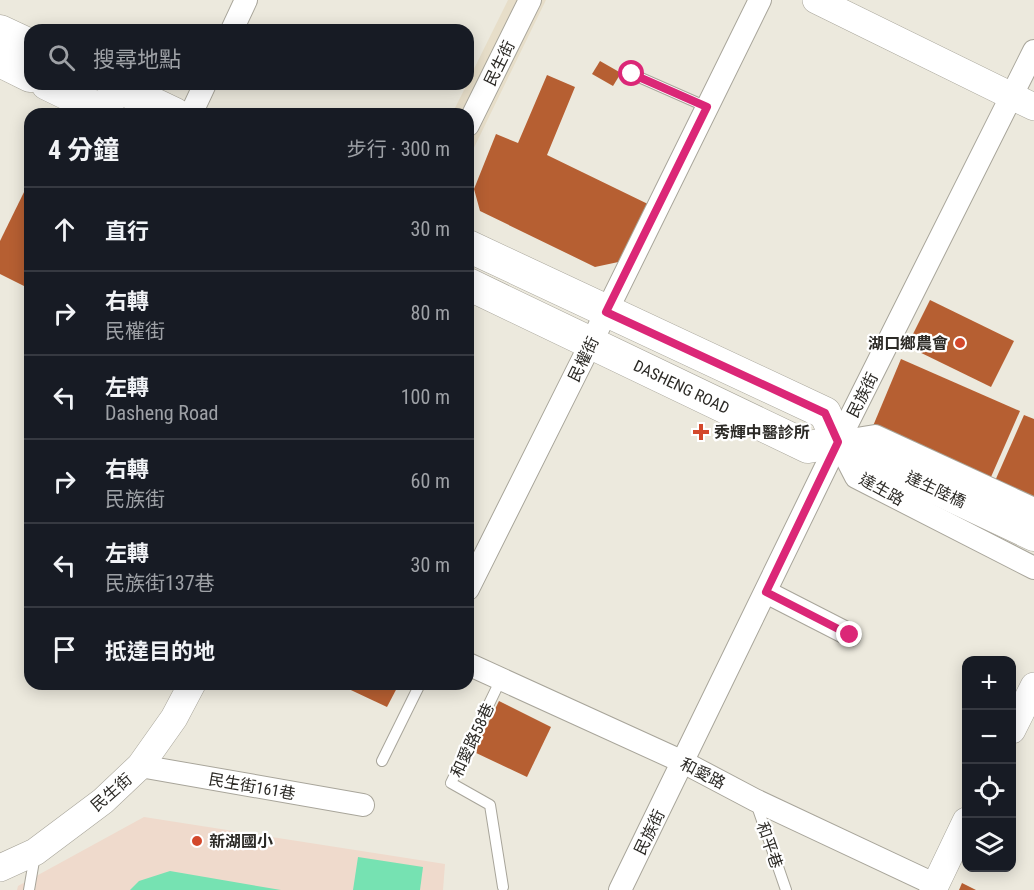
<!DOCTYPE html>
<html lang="zh-TW">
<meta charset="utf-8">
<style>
body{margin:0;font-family:"Roboto Condensed","Noto Sans TC",sans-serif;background:#242831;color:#f1f3f6}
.controls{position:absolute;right:18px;bottom:18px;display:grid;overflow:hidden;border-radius:12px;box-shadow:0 3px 15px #0003}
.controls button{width:54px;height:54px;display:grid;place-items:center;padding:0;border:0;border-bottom:2px solid #363941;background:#171b24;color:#f1f3f6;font:30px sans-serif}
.stop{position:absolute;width:18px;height:18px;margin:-14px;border:4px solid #db2777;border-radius:50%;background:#fff}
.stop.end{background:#db2777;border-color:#fff;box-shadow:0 2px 6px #0008}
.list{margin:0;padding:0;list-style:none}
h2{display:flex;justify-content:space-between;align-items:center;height:78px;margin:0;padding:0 24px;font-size:26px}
h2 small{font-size:20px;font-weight:400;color:#9ea1a6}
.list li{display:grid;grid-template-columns:39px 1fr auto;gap:18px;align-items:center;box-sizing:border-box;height:84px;padding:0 24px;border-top:2px solid #363941}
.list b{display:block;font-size:22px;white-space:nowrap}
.list p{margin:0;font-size:20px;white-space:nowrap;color:#9ea1a6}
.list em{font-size:20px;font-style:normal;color:#9ea1a6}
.icon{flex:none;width:33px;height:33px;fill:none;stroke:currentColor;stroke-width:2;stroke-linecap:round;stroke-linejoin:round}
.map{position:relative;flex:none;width:1034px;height:890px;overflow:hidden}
.search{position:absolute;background:#171b24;box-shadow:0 3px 15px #0003;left:24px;top:24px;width:450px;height:66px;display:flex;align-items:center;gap:15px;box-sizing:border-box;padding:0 21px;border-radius:18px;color:#9ea1a6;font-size:22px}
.panel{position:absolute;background:#171b24;box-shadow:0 3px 15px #0003;left:24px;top:108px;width:450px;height:582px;border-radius:18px}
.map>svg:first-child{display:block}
.commercial{fill:#e7dec9}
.education{fill:#efdacc}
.green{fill:#76e2b2}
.building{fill:#b65f32}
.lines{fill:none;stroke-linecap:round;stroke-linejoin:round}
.service-casing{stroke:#a8a59a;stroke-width:12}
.minor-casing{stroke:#a8a59a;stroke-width:24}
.tertiary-casing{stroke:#a8a59a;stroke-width:28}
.secondary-casing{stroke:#a8a59a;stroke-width:33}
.service{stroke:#fff;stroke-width:10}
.minor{stroke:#fff;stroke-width:22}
.tertiary{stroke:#fff;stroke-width:27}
.secondary{stroke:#fff;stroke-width:32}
.route{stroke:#db2777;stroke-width:8}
.poi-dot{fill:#d3482b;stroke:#fff;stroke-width:2}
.labels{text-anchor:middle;stroke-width:4.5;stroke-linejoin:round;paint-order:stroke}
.street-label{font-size:16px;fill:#2c2a26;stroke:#fff}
.poi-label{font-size:16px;font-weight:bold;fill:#2c2a26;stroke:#fff;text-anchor:start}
</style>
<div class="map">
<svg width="1034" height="890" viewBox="0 0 1034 890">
<rect width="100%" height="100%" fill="#ece9dd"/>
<path class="commercial" d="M508 0H546L468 160V114H452L467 84H468V81Z"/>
<path class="education" d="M144 817 445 864 443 890H17L18 886Z"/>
<g class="green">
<path d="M358 857 423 867 420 890H353Z"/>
<path d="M170 871 281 890H130L139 881Z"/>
</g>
<g class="building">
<path d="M600 61 621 73 613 86 592 74Z"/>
<path d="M547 75 575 87 547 155 652 206 623 261 595 267 480 211 474 189 496 134 518 143Z"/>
<path d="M26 188 30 190V289L0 274V241Z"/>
<path d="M930 300 1014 341 991 387 907 346Z"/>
<path d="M901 359 1020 411 991 477 873 426Z"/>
<path d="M1024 415 1034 419V498L995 481Z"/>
<path d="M338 684H399L387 707Z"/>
<path d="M499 701 551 727 527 777 474 752Z"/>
<path d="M962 883 976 890H959Z"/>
</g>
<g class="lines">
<defs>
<g id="service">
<path d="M632 74 707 107"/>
<path d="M501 679 451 783 490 805 503 887"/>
<path d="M382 761 420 684"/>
<path d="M756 803 786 890"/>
<path d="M29 890 35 855"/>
</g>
<g id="minor">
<path d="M232 30 246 0"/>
<path d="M191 114 205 84"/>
<path d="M468 125 530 0"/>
<path d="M1034 509 875 436 838 442 856 477 1034 568"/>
<path d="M468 589 591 343 760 0"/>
<path d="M766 592 850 635"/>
<path d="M468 664 683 762 755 800 936 885"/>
<path d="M140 766 363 805"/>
<path d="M620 890 838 442 1034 51"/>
</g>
<g id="tertiary">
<path d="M816 0 1034 107"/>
<path d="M1012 730 1034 686"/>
<path d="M0 868 35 852 103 801 140 766 174 718 192 684"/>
<path d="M933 890 966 821"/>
</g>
<g id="secondary">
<path d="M0 31 30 45"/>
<path d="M0 61 30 76"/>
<path d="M47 84 109 114"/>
<path d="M112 84 175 114"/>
<path d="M468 246 825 413 838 442"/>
<path id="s1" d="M468 284 808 447 838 442"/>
<path d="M838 442 1034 535"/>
</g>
</defs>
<use href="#service" class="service-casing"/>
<use href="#minor" class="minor-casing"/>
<use href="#tertiary" class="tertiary-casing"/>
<use href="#secondary" class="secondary-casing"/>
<use href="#service" class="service"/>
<use href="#minor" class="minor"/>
<use href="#tertiary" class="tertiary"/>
<use href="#secondary" class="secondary"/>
</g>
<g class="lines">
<path class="route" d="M632 74 707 107 606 312 825 413 838 442 766 592 850 635"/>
</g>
<g class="poi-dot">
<circle cx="960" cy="343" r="6"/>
<path d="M698 423h6v6h6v6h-6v6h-6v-6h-6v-6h6z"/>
<circle cx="197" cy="841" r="6"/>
</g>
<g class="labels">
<g class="street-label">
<text transform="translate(499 63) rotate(-64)" y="6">民生街</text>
<text transform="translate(583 359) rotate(-64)" y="6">民權街</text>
<text dy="6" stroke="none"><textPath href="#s1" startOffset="237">DASHENG ROAD</textPath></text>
<text transform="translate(862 395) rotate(-63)" y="6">民族街</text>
<text transform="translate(882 489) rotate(29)" y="6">達生路</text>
<text transform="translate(936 489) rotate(25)" y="6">達生陸橋</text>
<text transform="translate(472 740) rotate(-65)" y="6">和愛路58巷</text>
<text transform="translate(703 773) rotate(27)" y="6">和愛路</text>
<text transform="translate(252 786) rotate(10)" y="6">民生街161巷</text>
<text transform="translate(111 792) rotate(-41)" y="6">民生街</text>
<text transform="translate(649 832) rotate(-64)" y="6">民族街</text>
<text transform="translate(770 845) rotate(71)" y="6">和平巷</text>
</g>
<g class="poi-label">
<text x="948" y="349" text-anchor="end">湖口鄉農會</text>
<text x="714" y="438">秀輝中醫診所</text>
<text x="209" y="847">新湖國小</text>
</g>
</g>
</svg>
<div class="controls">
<button>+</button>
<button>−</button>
<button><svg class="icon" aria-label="locate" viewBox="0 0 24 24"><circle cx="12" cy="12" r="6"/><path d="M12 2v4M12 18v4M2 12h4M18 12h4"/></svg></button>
<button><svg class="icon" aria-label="layers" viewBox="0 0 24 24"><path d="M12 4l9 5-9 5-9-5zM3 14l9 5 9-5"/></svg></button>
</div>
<div class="stop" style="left:632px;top:74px"></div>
<div class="stop end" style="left:850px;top:635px"></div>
<div class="search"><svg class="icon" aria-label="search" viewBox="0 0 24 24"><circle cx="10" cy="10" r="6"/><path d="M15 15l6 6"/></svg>搜尋地點</div>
<section class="panel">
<h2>4 分鐘<small>步行 · 300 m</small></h2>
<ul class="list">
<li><svg class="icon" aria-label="ahead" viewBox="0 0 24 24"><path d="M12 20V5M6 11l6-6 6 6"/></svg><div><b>直行</b></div><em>30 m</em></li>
<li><svg class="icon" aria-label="right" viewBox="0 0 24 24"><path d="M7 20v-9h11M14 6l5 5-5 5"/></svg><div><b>右轉</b><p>民權街</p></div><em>80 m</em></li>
<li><svg class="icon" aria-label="left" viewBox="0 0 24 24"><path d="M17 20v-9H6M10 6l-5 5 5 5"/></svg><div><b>左轉</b><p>Dasheng Road</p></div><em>100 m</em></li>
<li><svg class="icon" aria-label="right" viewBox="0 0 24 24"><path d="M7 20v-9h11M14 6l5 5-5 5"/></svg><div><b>右轉</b><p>民族街</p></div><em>60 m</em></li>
<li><svg class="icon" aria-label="left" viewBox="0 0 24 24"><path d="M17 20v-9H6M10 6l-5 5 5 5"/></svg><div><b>左轉</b><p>民族街137巷</p></div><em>30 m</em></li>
<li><svg class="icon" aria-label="arrive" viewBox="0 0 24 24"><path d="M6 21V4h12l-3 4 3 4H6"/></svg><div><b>抵達目的地</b></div></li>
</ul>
</section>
</div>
